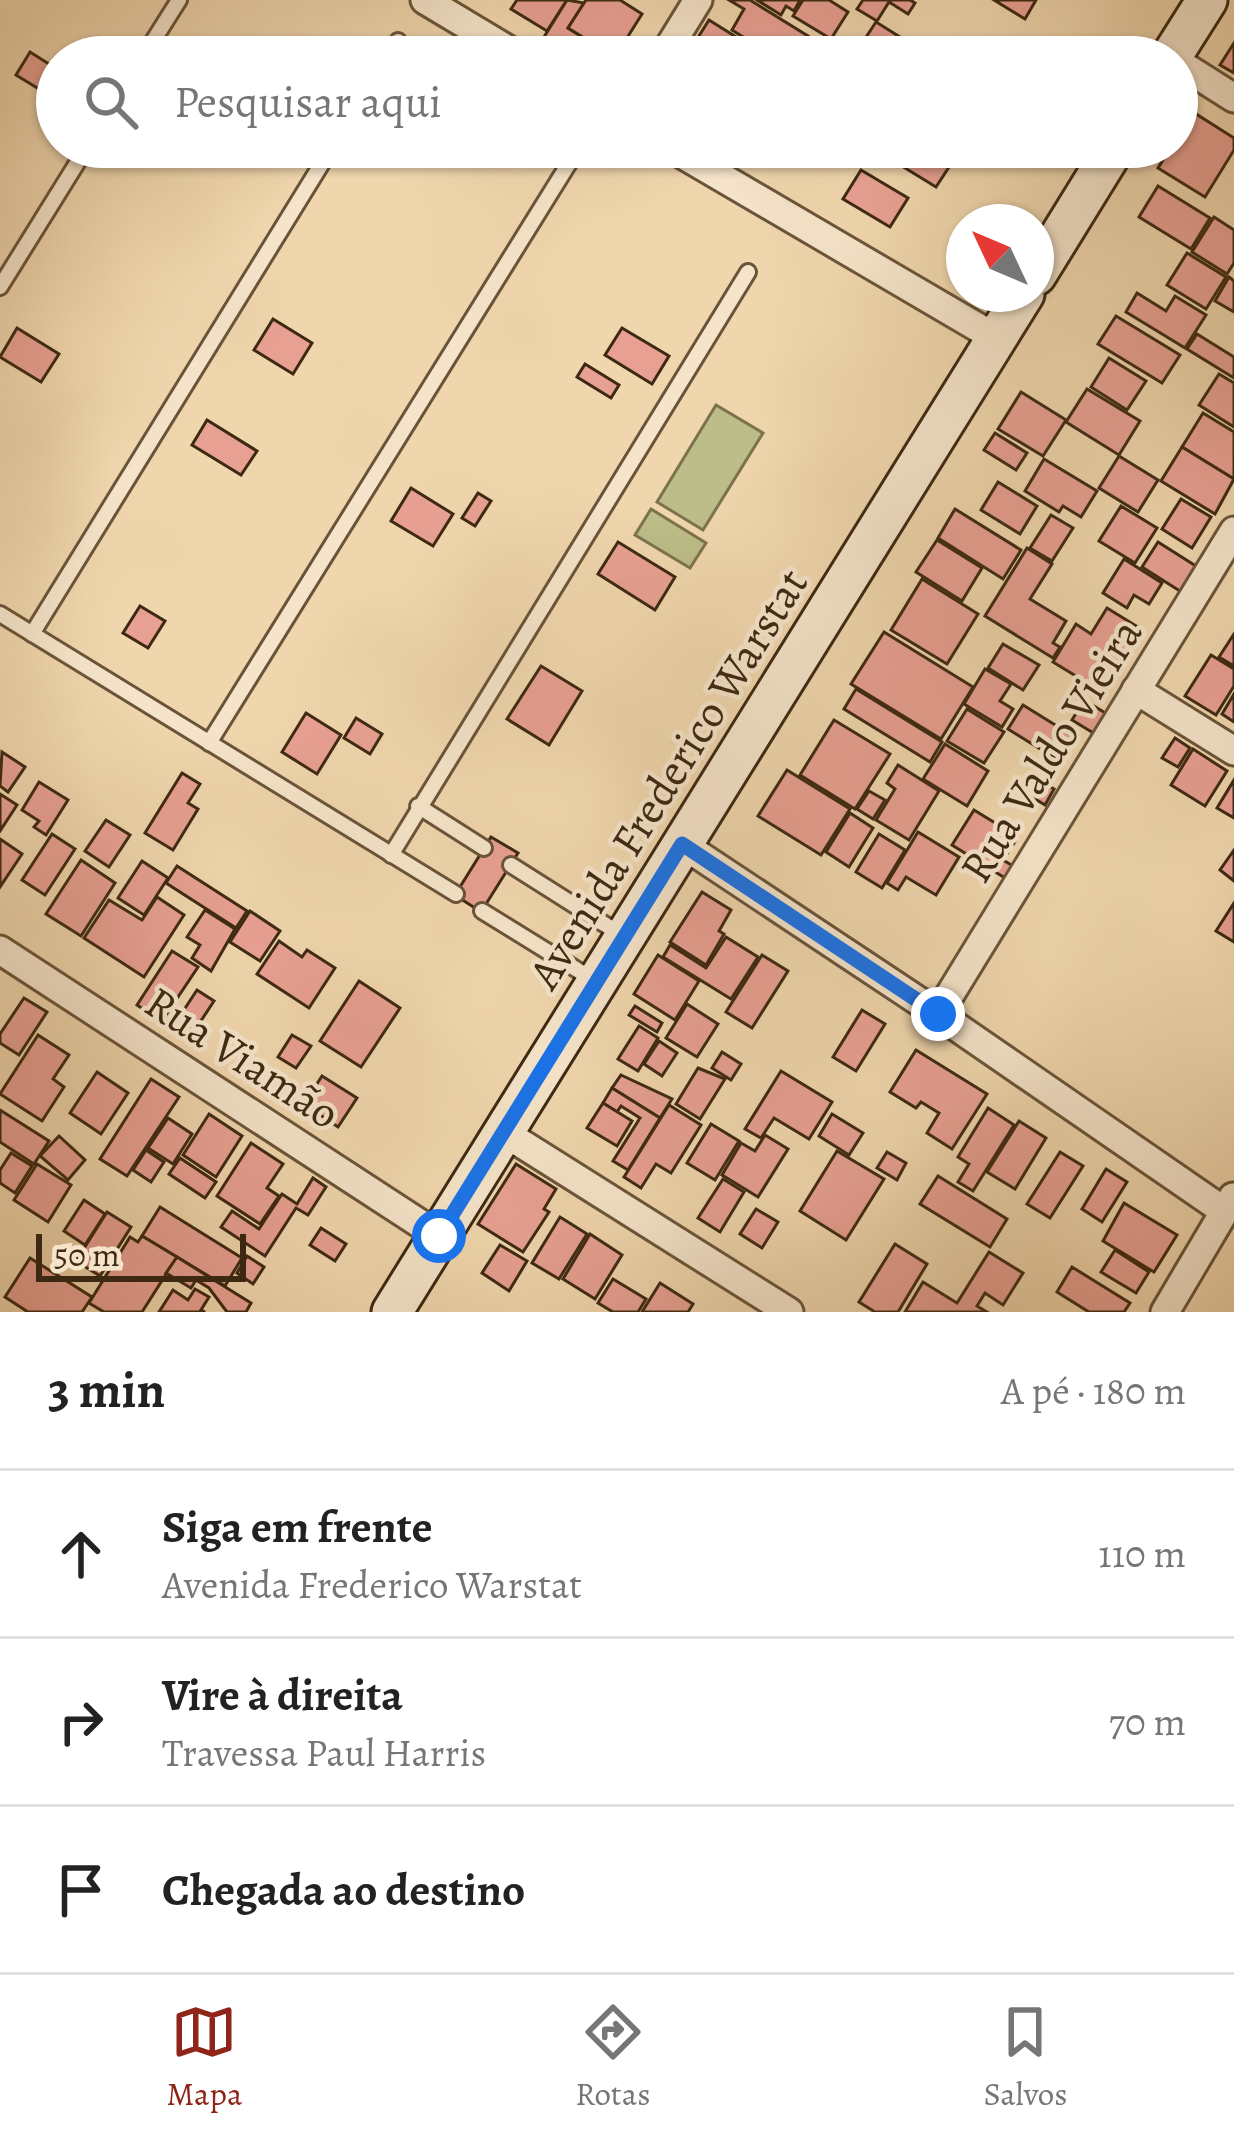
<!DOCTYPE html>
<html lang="pt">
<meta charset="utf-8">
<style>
body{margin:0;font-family:Alegreya,serif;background:#f6f6f6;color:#222}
.compass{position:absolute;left:946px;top:204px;width:108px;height:108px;border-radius:50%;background:#fff;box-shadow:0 3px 9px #0004;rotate:314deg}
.scale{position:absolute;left:36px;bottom:30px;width:210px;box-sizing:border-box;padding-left:12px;border:6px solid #3d2912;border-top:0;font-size:33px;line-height:42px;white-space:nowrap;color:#3d2912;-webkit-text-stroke:9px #f5e4ca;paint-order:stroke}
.stop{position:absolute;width:36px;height:36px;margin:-27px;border:9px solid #1a73e8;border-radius:50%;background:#fff}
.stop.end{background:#1a73e8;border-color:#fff;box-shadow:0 3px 12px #0008}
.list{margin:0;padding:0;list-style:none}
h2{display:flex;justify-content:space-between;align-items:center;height:156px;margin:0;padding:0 48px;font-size:51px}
h2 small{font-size:39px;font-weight:400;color:#767676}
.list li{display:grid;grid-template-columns:78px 1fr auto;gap:36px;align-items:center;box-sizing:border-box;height:168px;padding:0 48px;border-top:3px solid #e0e0e0}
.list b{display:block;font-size:45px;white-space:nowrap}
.list p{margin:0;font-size:39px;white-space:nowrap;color:#767676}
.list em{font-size:39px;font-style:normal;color:#767676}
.icon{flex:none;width:66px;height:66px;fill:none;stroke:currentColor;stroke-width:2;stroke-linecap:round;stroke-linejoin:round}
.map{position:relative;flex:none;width:1234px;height:1312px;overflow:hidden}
.search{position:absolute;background:#fff;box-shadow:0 3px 9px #0004;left:36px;right:36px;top:36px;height:132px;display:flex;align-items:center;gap:30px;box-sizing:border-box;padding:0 42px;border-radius:66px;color:#767676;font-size:45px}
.sheet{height:660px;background:#fff}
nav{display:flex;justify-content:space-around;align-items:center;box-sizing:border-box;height:168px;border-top:3px solid #e0e0e0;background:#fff;font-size:33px;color:#767676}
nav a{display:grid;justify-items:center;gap:6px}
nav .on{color:#8f2418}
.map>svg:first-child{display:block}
.green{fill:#bcbd88;stroke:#7c734d;stroke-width:3}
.building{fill:#e8a092;stroke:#3d2912;stroke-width:3}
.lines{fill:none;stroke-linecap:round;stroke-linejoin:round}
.lane-casing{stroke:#6a5439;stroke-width:20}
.street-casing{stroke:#6a5439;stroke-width:33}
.secondary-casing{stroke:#3d2912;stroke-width:45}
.lane{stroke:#f5e4ca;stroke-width:14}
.street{stroke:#f5e4ca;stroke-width:27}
.secondary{stroke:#f5e4ca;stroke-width:39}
.route{stroke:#1a73e8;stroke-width:15}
.labels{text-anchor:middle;stroke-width:9;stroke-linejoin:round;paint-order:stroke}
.street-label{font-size:45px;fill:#3d2912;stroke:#f5e4ca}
</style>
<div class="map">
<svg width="1234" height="1312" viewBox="0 0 1234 1312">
<rect width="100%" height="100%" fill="#f0d6ad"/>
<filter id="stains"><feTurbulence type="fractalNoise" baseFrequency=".00167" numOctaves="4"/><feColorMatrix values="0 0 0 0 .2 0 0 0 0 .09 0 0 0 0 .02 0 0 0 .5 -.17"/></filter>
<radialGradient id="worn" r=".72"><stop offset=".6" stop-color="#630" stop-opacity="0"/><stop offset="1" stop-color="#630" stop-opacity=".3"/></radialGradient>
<g class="green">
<path d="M716 405 763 433 703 530 657 502Z"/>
<path d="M651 509 706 543 690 568 635 535Z"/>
</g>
<g class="building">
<path d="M517 0H567L547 31 511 9Z"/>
<path d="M567 0 584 3 568 28 587 40 577 57 544 37Z"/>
<path d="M586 0H620L642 14 615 57 568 28Z"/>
<path d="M729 0H750L808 36 795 57 772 55 732 30 744 9Z"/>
<path d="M757 0H800L794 11 786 6 781 15Z"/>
<path d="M803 0H829L848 12 831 39 793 16Z"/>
<path d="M863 0H910L915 3 908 14 889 2 877 21 857 9Z"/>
<path d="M994 0H1036L1025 19Z"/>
<path d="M709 20 760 52 757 57H717L719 53 697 39Z"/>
<path d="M876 22 932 57H853Z"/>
<path d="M1234 43V73L1220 65Z"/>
<path d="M30 52 57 69V100L16 75Z"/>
<path d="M1193 112 1234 138V150L1205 197 1158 168 1171 147H1177V138Z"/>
<path d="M749 147H789L778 165Z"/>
<path d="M871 147H917L949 167 936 187Z"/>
<path d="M920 147H961L949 166Z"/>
<path d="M861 170 908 198 890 227 843 199Z"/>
<path d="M1158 186 1210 218 1191 249 1139 217Z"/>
<path d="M1214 217 1234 230V263L1227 274 1192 252Z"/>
<path d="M1187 253 1226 277 1206 309 1167 285Z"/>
<path d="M1229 277 1234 281V312L1215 301Z"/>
<path d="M1137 293 1166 311 1175 296 1206 315 1185 348 1126 312Z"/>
<path d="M1116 316 1180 355 1162 383 1098 344Z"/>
<path d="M273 319 312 343 293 374 254 350Z"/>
<path d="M17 328 59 354 41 382 0 357Z"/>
<path d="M622 328 669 356 652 384 605 355Z"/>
<path d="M1197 334 1234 357V378L1187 349Z"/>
<path d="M1109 358 1146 381 1127 410 1091 387Z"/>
<path d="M585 364 619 385 611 398 577 377Z"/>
<path d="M1219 374 1234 383V427L1199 405Z"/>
<path d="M1087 389 1140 421 1119 455 1066 422Z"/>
<path d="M1021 392 1066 420 1043 456 998 429Z"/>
<path d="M1203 413 1234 432V479L1182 447Z"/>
<path d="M207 420 257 451 241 475 192 445Z"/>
<path d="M995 433 1027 453 1016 470 984 450Z"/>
<path d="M1182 447 1234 479 1215 514 1161 481Z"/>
<path d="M1119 456 1158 480 1138 512 1099 488Z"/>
<path d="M1044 459 1097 491 1081 517 1063 506 1059 512 1025 491Z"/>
<path d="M998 482 1037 506 1020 534 981 510Z"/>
<path d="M411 488 453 514 433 546 391 521Z"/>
<path d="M478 493 491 501 475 526 462 518Z"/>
<path d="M1181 499 1211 517 1192 548 1162 529Z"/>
<path d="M1121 506 1157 528 1135 563 1099 541Z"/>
<path d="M955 509 1021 550 1003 579 938 538Z"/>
<path d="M1051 515 1073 528 1052 561 1030 548Z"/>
<path d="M937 540 982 568 962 601 916 572Z"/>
<path d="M618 542 675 577 655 610 598 574Z"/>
<path d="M1158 542 1199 568 1183 593 1142 567Z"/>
<path d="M1027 548 1052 564 1030 599 1066 621 1053 643 1060 647 1053 658 985 616Z"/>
<path d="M1124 559 1162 583 1149 604 1134 595 1127 608 1103 593Z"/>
<path d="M922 579 978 614 947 664 891 630Z"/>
<path d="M140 606 165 621 148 648 123 633Z"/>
<path d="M1107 608 1141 629 1102 692 1053 662 1076 624 1091 634Z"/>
<path d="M884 632 973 687 941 739 851 684Z"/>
<path d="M1234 634V666L1219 657Z"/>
<path d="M1003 644 1039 665 1023 690 988 668Z"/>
<path d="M1211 655 1234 669V686L1216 715 1185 696Z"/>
<path d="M541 666 582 691 549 745 507 719Z"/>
<path d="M985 669 1011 684 1000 701 1013 709 1002 727 964 704Z"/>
<path d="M856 689 942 742 930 762 844 709Z"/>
<path d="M1234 694V722L1222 714Z"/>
<path d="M1084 700 1107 714 1095 734 1072 720Z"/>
<path d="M1023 705 1073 736 1058 760 1008 729Z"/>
<path d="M967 709 1004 732 984 763 947 741Z"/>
<path d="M306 713 341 735 317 774 282 752Z"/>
<path d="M356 718 382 734 370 754 344 738Z"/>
<path d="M834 720 890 754 855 809 800 775Z"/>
<path d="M1175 738 1190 748 1178 767 1162 758Z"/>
<path d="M945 744 988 771 967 806 923 779Z"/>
<path d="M1193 749 1227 771 1205 806 1171 785Z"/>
<path d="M2 752 25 767 8 792 0 786Z"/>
<path d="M898 765 939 791 909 840 876 820 895 789 887 783Z"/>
<path d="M787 770 850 809 821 855 758 816Z"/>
<path d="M182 773 200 784 188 803 198 809 173 850 145 833Z"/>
<path d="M1032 776 1054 789 1045 805 1022 791Z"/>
<path d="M1234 780V818L1217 808Z"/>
<path d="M39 782 68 800 46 835 34 827 39 821 22 810Z"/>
<path d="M869 791 885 800 873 819 857 809Z"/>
<path d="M0 794 17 805 0 831Z"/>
<path d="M974 810 1018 837 1003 860 1013 866 1005 878 952 845Z"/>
<path d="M850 813 873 828 849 867 826 852Z"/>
<path d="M106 820 130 835 109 867 85 851Z"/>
<path d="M918 832 959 857 936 895 906 877 898 890 887 883Z"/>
<path d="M52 834 75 849 45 895 22 880Z"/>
<path d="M879 834 905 850 882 888 856 872Z"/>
<path d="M491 837 518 853 481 912 455 895Z"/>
<path d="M0 839 22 854 0 887Z"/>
<path d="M1234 850V881L1220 870Z"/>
<path d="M81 860 115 883 81 936 46 914Z"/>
<path d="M142 861 168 878 144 915 118 898Z"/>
<path d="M177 866 247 911 236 928 166 883Z"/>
<path d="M702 892 731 910 719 931 724 934 706 965 670 942Z"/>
<path d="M157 897 184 915 144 977 84 938 109 900 142 920Z"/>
<path d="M1234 903V942L1216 931Z"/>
<path d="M205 910 235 929 211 971 192 958 200 945 187 937Z"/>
<path d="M250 911 280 931 260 961 230 942Z"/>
<path d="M726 937 758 957 731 999 663 957 670 945 706 968Z"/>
<path d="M279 941 302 957 307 950 335 968 309 1008 257 974Z"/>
<path d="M172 951 198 967 162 1021 137 1005Z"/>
<path d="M658 955 699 981 675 1020 634 994Z"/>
<path d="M762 955 788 971 752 1028 726 1012Z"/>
<path d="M359 981 400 1008 361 1067 320 1041Z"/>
<path d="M197 990 214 1001 189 1039 172 1028Z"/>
<path d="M24 998 47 1012 19 1055 0 1043V1034Z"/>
<path d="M687 1004 718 1024 697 1057 666 1038Z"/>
<path d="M635 1006 662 1023 657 1032 629 1015Z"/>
<path d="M862 1010 885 1024 856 1071 833 1057Z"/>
<path d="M639 1026 658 1038 638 1071 618 1059Z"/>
<path d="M38 1035 69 1055 53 1079 64 1087 42 1121 0 1094Z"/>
<path d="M292 1035 311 1046 296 1068 278 1057Z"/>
<path d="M659 1041 677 1053 662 1076 644 1064Z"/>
<path d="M916 1050 987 1094 952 1149 927 1133 939 1113 921 1102 916 1108 890 1092Z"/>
<path d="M722 1052 741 1064 731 1080 712 1068Z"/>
<path d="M698 1068 725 1079 700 1119 676 1104Z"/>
<path d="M781 1071 832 1102 809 1139 774 1118 761 1138 745 1129Z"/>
<path d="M97 1072 128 1093 101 1134 70 1113Z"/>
<path d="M621 1075 672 1099 660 1118 612 1088Z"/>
<path d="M322 1076 357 1098 338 1127 304 1104Z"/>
<path d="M151 1079 179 1097 127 1176 100 1159Z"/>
<path d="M612 1088 660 1118 628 1170 613 1161 640 1118 621 1106 617 1112 603 1103Z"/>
<path d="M603 1103 632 1121 617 1146 587 1128Z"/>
<path d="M669 1105 701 1125 671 1173 656 1164 641 1188 624 1177Z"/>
<path d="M988 1108 1014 1125 973 1191 958 1182 969 1164 958 1157Z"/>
<path d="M0 1110 49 1141 34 1164 0 1142Z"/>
<path d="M209 1114 242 1136 216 1177 183 1155Z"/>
<path d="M832 1114 863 1133 849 1155 819 1136Z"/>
<path d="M168 1118 192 1134 173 1164 148 1148Z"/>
<path d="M1019 1121 1046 1138 1015 1189 987 1172Z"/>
<path d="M711 1124 739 1141 715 1180 687 1163Z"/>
<path d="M765 1135 788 1149 758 1197 722 1175 741 1143 755 1151Z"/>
<path d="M59 1136 85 1160 68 1180 40 1156Z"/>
<path d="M251 1143 283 1164 267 1188 279 1196 260 1224 217 1196Z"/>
<path d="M146 1150 164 1162 151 1182 133 1170Z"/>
<path d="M837 1151 884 1179 846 1240 800 1211Z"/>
<path d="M887 1152 906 1163 897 1180 877 1168Z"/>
<path d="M1060 1152 1083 1166 1050 1218 1027 1204Z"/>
<path d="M11 1153 32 1166 15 1193 0 1183V1170Z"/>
<path d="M180 1158 216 1182 205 1198 169 1174Z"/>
<path d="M37 1164 71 1185 48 1222 14 1200Z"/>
<path d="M516 1164 556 1189 544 1209 549 1212 523 1252 478 1224Z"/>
<path d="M1106 1169 1127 1182 1102 1222 1082 1209Z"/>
<path d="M938 1176 1007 1219 990 1247 920 1204Z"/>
<path d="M313 1178 326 1187 308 1215 296 1208 265 1256 221 1227 232 1211 259 1229 282 1194 297 1204Z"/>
<path d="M723 1179 744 1192 720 1232 698 1218Z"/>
<path d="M84 1200 105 1214 85 1245 64 1231Z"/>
<path d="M1124 1203 1177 1235 1154 1272 1103 1241Z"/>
<path d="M160 1207 242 1258 225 1286 142 1236Z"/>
<path d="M756 1209 778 1222 762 1248 740 1234Z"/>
<path d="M107 1212 131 1227 100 1276 76 1261Z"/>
<path d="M560 1217 587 1234 559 1279 532 1263Z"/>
<path d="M321 1228 346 1244 335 1261 310 1245Z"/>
<path d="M590 1234 622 1255 595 1299 563 1279Z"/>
<path d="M142 1236 177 1257 142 1312H104L89 1303 130 1237 138 1242Z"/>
<path d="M895 1244 927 1264 898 1312H875L859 1302Z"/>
<path d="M500 1245 527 1261 509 1291 482 1273Z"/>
<path d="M1115 1250 1149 1272 1136 1293 1101 1272Z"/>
<path d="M989 1252 1023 1273 1003 1305 985 1293 977 1306 987 1312H905L923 1282 957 1303Z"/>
<path d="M247 1256 264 1267 253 1284 237 1273Z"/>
<path d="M177 1257 251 1303 246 1312H227L209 1288 196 1280 191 1288 166 1273Z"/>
<path d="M30 1258 92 1297 82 1312H28L5 1297Z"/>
<path d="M1072 1267 1130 1303 1124 1312H1089L1057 1292Z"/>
<path d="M613 1279 646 1299 638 1312H613L598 1303Z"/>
<path d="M660 1283 693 1304 688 1312H642Z"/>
<path d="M195 1289 209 1297 201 1310 205 1312H159L173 1290 188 1300Z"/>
</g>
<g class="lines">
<defs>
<g id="lane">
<path d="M143 57 179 0"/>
<path d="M388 57 398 41"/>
<path d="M0 287 87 147"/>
<path d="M0 614 456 894"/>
<path d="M32 634 332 147"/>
<path d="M209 743 576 152"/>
<path d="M418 806 484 848"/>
<path d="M391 855 748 272"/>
<path d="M511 865 620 934"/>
<path d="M482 911 592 979"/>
</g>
<g id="street">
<path d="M425 0 520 57"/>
<path d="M663 57 698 0"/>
<path d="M1177 62 1234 98"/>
<path d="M670 147 996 338"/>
<path d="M1136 690 1234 751"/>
<path d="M682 844 938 1014 1224 1211"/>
<path d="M0 950 439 1236"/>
<path d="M938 1014 1234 531"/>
<path d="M503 1132 789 1312"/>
<path d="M1165 1312 1233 1197"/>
</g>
<g id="secondary">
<path d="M1171 57 1207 0"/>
<path d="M1036 275 1115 147"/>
<path d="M392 1312 1024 294"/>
</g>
</defs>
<use href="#lane" class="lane-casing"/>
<use href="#street" class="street-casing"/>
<use href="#secondary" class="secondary-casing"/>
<use href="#lane" class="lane"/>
<use href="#street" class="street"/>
<use href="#secondary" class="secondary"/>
</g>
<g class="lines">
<path class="route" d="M439 1236 682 844 938 1014"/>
</g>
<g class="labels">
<g class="street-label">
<text transform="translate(1050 750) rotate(-58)" y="16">Rua Valdo Vieira</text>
<text transform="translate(667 778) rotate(-58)" y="16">Avenida Frederico Warstat</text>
<text transform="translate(243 1057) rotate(33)" y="16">Rua Viamão</text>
</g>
</g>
<rect width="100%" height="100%" filter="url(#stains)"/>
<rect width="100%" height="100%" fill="url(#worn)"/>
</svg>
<svg class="compass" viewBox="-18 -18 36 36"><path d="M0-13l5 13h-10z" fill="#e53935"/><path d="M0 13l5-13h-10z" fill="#767676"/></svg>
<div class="scale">50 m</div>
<div class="stop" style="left:439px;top:1236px"></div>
<div class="stop end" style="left:938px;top:1014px"></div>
<div class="search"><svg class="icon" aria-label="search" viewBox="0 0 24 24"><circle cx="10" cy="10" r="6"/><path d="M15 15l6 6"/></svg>Pesquisar aqui</div>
</div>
<section class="sheet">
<h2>3 min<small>A pé · 180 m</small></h2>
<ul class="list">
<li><svg class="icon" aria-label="ahead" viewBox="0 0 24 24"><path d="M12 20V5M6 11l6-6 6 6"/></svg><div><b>Siga em frente</b><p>Avenida Frederico Warstat</p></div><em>110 m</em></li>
<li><svg class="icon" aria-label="right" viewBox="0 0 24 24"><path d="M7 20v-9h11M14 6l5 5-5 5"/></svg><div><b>Vire à direita</b><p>Travessa Paul Harris</p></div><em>70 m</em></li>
<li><svg class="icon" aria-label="arrive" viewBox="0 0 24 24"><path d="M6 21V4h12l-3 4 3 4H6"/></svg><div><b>Chegada ao destino</b></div></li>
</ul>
</section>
<nav>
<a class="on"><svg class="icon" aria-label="map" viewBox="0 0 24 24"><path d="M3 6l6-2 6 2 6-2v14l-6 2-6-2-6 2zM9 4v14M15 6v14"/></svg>Mapa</a>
<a><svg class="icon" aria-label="directions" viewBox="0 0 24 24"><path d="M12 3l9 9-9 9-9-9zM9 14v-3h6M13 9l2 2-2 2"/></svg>Rotas</a>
<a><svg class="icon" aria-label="saved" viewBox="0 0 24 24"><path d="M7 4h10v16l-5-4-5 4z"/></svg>Salvos</a>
</nav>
